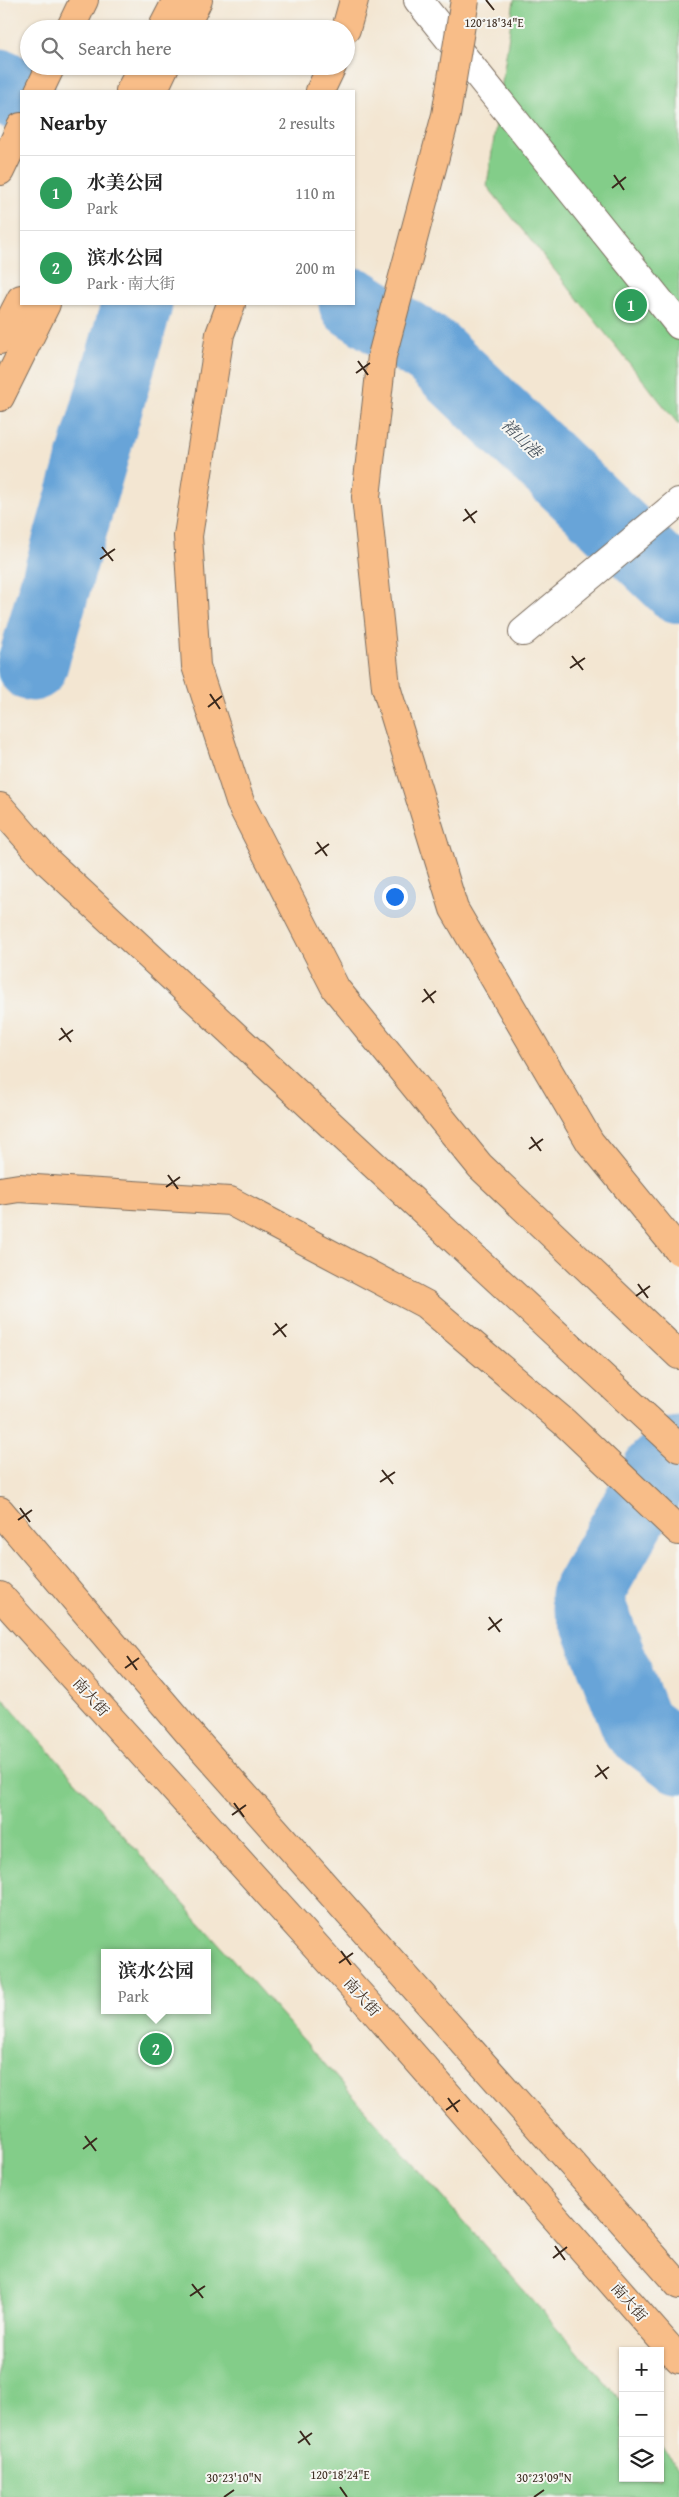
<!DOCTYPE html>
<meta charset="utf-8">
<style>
body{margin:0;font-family:"Gentium Book Plus","Noto Serif SC",serif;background:#f6f6f6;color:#222}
.controls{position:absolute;right:15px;bottom:15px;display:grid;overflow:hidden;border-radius:0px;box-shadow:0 1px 4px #0004}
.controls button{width:45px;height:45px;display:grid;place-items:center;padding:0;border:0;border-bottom:1px solid #e0e0e0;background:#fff;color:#222;font:25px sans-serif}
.you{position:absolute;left:394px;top:896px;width:18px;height:18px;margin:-12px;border:4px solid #fff;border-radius:50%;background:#1a73e8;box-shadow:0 0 0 8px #1a73e833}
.badge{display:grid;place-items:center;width:32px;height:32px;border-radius:50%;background:#db2777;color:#fff;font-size:16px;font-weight:700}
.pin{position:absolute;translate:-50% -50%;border:2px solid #fff;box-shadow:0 1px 5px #0006}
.popup{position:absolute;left:101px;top:1949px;width:110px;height:65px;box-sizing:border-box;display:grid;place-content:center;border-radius:0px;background:#fff;filter:drop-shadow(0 1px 4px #0005);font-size:16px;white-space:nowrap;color:#767676}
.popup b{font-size:19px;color:#222}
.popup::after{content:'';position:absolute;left:50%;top:100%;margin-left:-10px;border:10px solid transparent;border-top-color:#fff}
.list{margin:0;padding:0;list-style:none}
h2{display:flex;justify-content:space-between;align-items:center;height:65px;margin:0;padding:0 20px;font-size:21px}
h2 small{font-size:16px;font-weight:400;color:#767676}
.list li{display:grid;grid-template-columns:32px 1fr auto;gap:15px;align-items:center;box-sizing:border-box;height:75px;padding:0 20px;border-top:1px solid #e0e0e0}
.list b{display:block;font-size:19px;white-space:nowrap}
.list p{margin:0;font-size:16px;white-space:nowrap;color:#767676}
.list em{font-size:16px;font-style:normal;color:#767676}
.icon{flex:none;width:28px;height:28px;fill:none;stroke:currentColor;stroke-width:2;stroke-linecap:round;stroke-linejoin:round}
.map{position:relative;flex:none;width:679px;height:2497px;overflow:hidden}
.search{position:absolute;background:#fff;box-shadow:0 1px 4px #0004;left:20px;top:20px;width:335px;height:55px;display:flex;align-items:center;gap:12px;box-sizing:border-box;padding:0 18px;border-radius:28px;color:#767676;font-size:19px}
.panel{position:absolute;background:#fff;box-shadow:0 1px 4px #0004;left:20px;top:90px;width:335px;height:215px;border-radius:0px}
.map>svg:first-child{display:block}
.green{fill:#83cd89;stroke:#5f7c54;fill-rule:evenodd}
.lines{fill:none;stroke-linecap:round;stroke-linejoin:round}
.river{stroke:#67a4d8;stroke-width:71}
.minor-casing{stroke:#7b6c5d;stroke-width:30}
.major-casing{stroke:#7b6c5d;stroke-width:30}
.highway-casing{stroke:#7b6c5d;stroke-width:30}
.minor{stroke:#fff;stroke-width:28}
.major{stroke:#f8bd88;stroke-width:28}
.highway{stroke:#f8bd88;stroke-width:28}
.highway-bridge-casing{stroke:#7b6c5d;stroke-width:30;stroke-linecap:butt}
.highway-bridge{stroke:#f8bd88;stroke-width:28}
.ticks{fill:none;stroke:#3b2a1e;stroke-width:2}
.labels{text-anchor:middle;stroke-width:4;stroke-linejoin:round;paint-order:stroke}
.street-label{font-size:15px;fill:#3b2a1e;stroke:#f6f6f2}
.water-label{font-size:16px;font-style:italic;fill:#4a555f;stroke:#f6f6f2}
.ticks-label{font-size:12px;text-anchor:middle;fill:#3b2a1e;stroke:#f6f6f2;stroke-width:4;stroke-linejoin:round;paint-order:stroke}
</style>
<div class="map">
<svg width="679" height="2497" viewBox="0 0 679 2497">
<rect width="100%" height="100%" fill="#f6f6f2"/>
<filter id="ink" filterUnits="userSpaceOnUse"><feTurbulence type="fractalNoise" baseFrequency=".02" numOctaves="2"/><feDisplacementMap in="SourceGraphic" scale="10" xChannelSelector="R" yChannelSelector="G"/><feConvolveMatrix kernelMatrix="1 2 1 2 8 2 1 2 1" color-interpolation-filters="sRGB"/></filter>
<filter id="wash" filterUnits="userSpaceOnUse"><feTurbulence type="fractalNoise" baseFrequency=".0096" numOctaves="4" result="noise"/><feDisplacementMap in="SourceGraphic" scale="20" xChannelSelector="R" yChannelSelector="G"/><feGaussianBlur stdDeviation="1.12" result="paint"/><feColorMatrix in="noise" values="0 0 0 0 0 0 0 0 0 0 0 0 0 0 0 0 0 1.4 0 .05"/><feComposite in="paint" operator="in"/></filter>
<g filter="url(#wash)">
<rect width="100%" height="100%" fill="#f3e6d2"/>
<g class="green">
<path d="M514 0H679V425L487 186Z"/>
<path d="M0 1695 623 2403V2478H660V2445L679 2467V2497H0ZM105 1953H207V2010H105Z"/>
</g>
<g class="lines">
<g class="river">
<path d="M0 84 21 97"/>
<path d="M354 303 432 352 679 588"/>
<path d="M32 666 137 304"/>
<path d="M679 1451 658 1470 586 1596 637 1726 679 1758"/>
</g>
</g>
</g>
<g filter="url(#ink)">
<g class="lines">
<defs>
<g id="minor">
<path d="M418 0 679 325"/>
<path d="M523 632 679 502"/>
</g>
<g id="major">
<path d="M162 29 177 0"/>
<path d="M130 91 143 66"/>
<path d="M0 340 21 299"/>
<path d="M0 1511 187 1731 679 2285"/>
<path d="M0 1596 370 2006 679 2359"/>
</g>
<g id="highway">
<path d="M70 29 84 0"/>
<path d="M184 29 198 0"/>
<path d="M346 29 354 0"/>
<path d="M39 91 51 66"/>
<path d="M153 91 165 66"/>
<path d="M320 91 332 66"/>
<path d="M0 171 21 127"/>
<path d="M231 304 220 334 188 536 196 666 240 802 336 989 480 1166 679 1355"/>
<path d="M0 397 46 304"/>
<path d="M0 807 48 862 679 1448"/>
<path d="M0 1191 19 1188 230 1201 425 1304 564 1422 679 1531"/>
</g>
</defs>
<use href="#minor" class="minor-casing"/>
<use href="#major" class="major-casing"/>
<use href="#highway" class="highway-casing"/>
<use href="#minor" class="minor"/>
<use href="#major" class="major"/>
<use href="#highway" class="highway"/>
<defs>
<path id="highway-bridge" d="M465 0 446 115 382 356 366 497 386 687 454 909 590 1142 679 1251"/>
</defs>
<use href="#highway-bridge" class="highway-bridge-casing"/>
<use href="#highway-bridge" class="highway-bridge"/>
</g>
</g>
<path class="ticks" d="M486 0 494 10M614 175 624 190M612 188 626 177M358 361 368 375M356 373 370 363M465 509 475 523M463 521 477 511M102 547 113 561M100 559 115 549M572 656 583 670M570 668 585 658M210 694 220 709M208 707 222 696M317 842 327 856M315 854 329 844M424 989 434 1003M422 1002 436 991M61 1028 71 1042M59 1040 73 1030M531 1137 541 1151M529 1149 543 1139M168 1175 178 1189M166 1187 180 1177M638 1284 648 1298M636 1296 650 1286M275 1323 286 1337M273 1335 287 1324M382 1470 393 1484M380 1482 395 1472M20 1508 30 1522M18 1520 32 1510M489 1617 500 1632M488 1630 502 1619M127 1656 137 1670M125 1668 139 1658M597 1765 607 1779M595 1777 609 1767M234 1803 244 1817M232 1815 246 1805M341 1951 351 1965M339 1963 353 1953M448 2098 458 2112M446 2110 460 2100M85 2136 96 2151M83 2149 97 2138M555 2246 565 2260M553 2258 567 2247M192 2284 203 2298M190 2296 205 2286M300 2431 310 2445M298 2443 312 2433M340 2487 347 2497M224 2497 234 2490M534 2497 544 2490"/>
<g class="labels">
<g class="street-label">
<text transform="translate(91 1697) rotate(48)" y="5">南大街</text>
<text transform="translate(362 1997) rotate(48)" y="5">南大街</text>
<text transform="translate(629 2302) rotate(49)" y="5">南大街</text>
</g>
<g class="water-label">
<text transform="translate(522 438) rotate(44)" y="6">褚山港</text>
</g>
</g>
<g class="ticks-label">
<text x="494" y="27">120°18'34"E</text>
<text x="340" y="2479">120°18'24"E</text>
<text x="234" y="2482">30°23'10"N</text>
<text x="544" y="2482">30°23'09"N</text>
</g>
</svg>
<div class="controls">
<button>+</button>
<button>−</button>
<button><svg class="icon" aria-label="layers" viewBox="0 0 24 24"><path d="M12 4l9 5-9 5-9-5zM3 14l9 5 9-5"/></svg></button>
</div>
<div class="you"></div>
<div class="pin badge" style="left:631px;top:305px;background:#2e9e5b">1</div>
<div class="pin badge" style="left:156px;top:2049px;background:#2e9e5b">2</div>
<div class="popup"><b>滨水公园</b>Park</div>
<div class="search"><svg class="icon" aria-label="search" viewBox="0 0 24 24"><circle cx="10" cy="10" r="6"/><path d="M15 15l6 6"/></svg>Search here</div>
<section class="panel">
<h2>Nearby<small>2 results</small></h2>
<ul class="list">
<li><span class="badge" style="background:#2e9e5b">1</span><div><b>水美公园</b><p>Park</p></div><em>110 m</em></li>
<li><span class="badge" style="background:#2e9e5b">2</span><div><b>滨水公园</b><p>Park · 南大街</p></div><em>200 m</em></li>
</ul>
</section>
</div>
